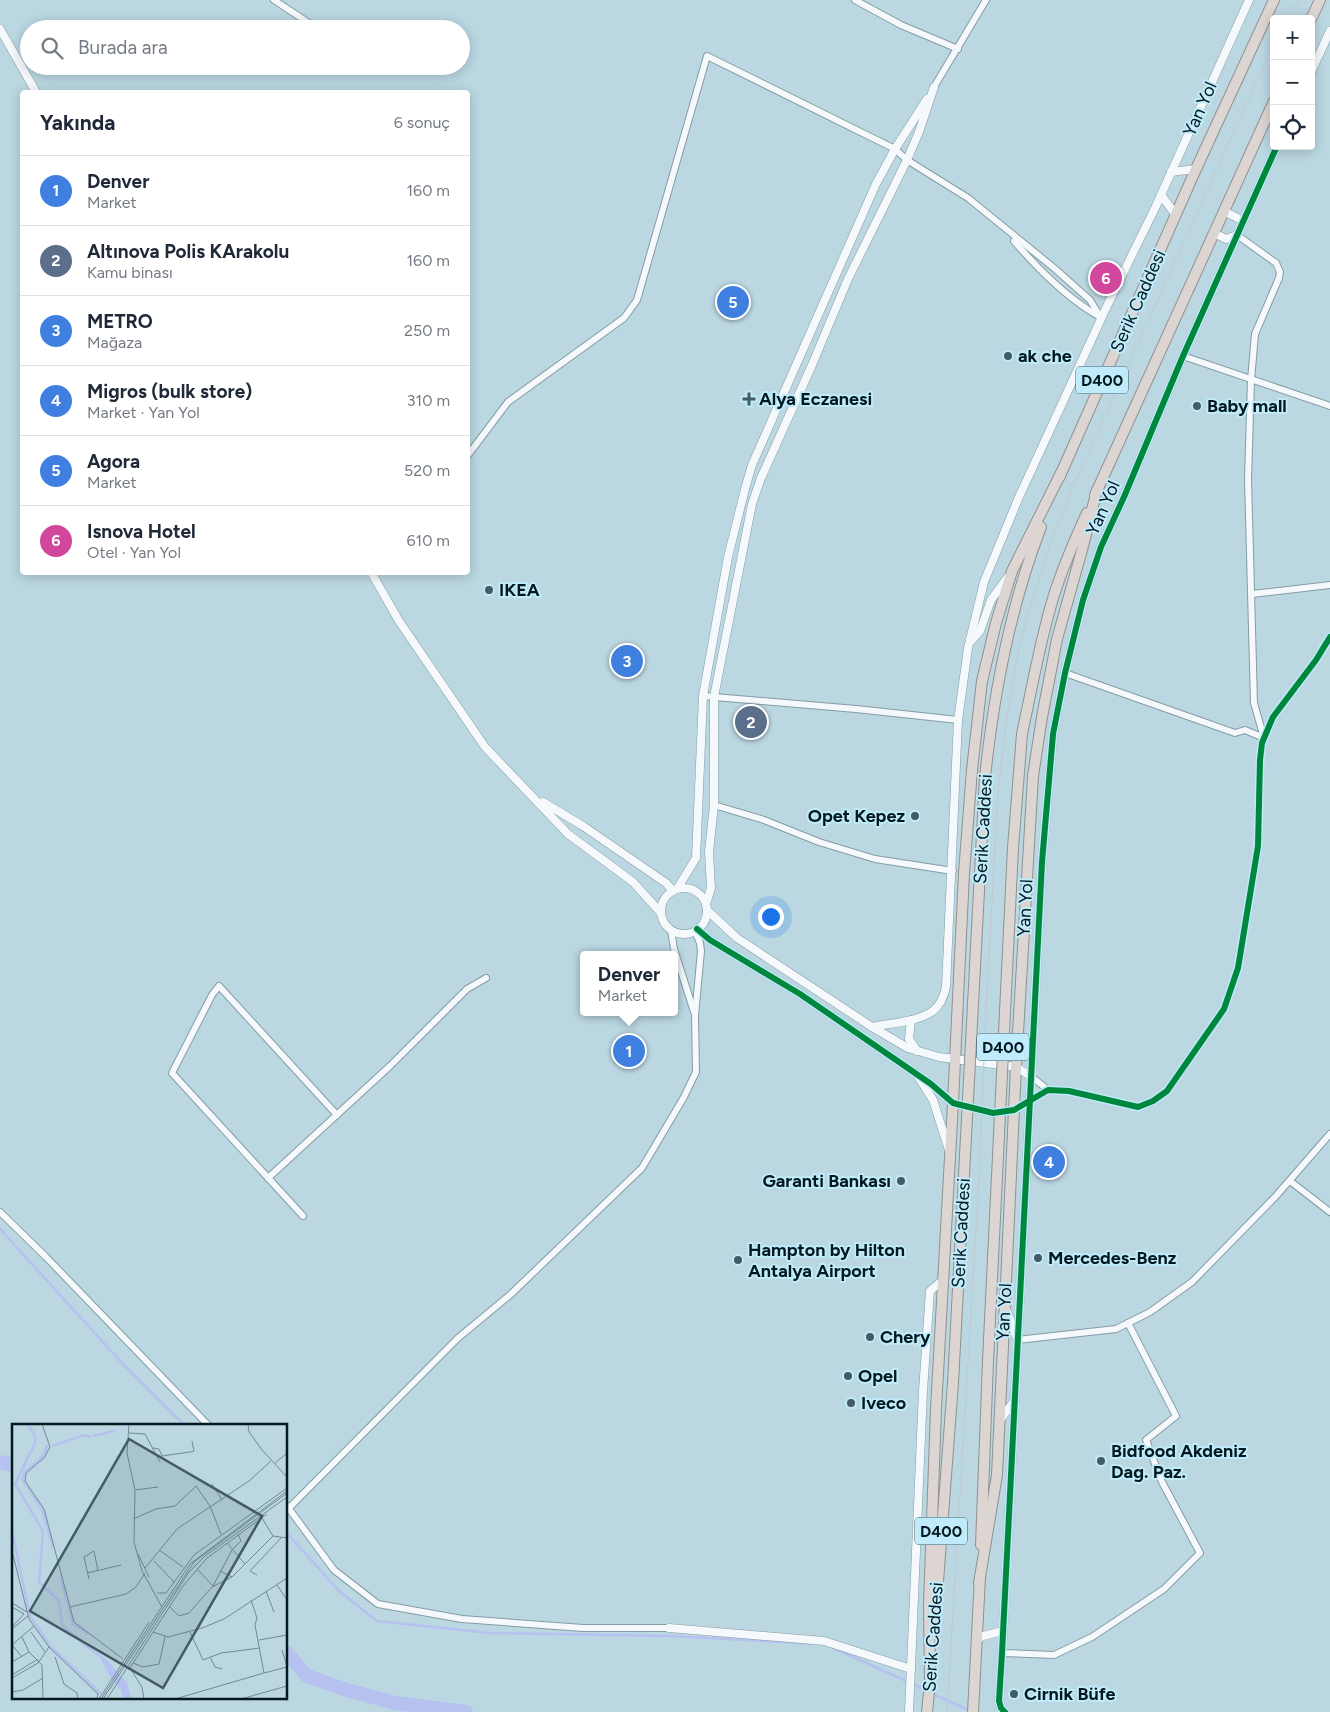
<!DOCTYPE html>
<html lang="tr">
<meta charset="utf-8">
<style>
body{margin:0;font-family:Figtree,sans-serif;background:#f2f2f3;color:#1f2937}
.controls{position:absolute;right:15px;top:15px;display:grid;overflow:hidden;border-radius:5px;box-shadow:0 2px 12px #0003}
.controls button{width:45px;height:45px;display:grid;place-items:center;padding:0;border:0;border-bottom:1px solid #e0e1e3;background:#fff;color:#1f2937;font:25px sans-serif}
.you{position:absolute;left:770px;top:916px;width:18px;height:18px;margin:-12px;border:4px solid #fff;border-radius:50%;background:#1a73e8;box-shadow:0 0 0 8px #1a73e833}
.badge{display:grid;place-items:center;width:32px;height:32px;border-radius:50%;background:#111827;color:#fff;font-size:16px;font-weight:700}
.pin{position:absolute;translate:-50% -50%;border:2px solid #fff;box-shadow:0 1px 5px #0006}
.popup{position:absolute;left:580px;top:951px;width:98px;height:65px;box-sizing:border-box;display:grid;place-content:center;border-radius:5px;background:#fff;filter:drop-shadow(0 1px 4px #0005);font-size:16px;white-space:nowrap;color:#747a83}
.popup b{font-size:19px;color:#1f2937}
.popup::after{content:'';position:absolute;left:50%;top:100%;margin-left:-10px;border:10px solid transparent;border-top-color:#fff}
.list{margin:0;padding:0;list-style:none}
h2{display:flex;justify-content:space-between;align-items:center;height:65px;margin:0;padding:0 20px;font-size:21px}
h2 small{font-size:16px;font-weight:400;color:#747a83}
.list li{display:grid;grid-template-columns:32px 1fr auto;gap:15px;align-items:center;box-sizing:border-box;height:70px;padding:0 20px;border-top:1px solid #e0e1e3}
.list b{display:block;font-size:19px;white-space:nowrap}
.list p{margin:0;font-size:16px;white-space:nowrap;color:#747a83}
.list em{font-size:16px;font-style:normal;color:#747a83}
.icon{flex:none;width:28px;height:28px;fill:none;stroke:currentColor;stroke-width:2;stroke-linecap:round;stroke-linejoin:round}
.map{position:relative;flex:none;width:1330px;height:1712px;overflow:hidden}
.search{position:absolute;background:#fff;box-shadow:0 2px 12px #0003;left:20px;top:20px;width:450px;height:55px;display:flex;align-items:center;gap:12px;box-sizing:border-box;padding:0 18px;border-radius:28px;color:#747a83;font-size:19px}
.panel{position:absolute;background:#fff;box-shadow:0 2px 12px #0003;left:20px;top:90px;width:450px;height:485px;border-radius:5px}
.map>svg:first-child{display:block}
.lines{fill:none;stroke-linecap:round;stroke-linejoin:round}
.stream{stroke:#b6c1ef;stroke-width:2.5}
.river{stroke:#b6c1ef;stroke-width:14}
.minor-casing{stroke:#859ca4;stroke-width:8}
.tertiary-casing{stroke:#859ca4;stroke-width:9}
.trunk-casing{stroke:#909190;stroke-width:12}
.minor{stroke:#f5f9fb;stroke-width:6}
.tertiary{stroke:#f5f9fb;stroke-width:8}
.trunk{stroke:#dcd5d2;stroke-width:10}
.tram{stroke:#c2cace;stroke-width:1}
.trunk-bridge-casing{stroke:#909190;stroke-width:12;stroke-linecap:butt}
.trunk-bridge{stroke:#dcd5d2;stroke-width:10}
.cycleway-casing{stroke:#bfebfb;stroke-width:9}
.cycleway{stroke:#00873e;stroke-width:6}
.poi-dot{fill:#435b63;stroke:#bfebfb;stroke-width:2}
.labels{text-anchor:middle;stroke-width:4;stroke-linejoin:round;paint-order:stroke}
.shield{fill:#bfebfb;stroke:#3b5761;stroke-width:1}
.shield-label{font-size:16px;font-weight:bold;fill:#03181f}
.street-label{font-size:18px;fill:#03181f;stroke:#bfebfb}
.poi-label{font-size:18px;font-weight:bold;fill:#03181f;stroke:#bfebfb;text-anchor:start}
.inset-river{fill:none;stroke:#b6c1ef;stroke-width:2.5}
.inset-road{fill:none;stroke:#718b94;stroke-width:1}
.view{fill:#435b63;fill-opacity:0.15;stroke:#435b63;stroke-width:2.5}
.inset-edge{fill:none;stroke:#03181f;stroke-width:2.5}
</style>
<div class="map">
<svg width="1330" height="1712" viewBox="0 0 1330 1712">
<rect width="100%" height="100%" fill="#bad7e2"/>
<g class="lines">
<g class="stream">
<path d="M0 1229 122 1363 185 1426"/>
<path d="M286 1532 339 1591 377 1621 490 1633 671 1636 818 1644"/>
<path d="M831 1647 926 1690"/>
<path d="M933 1694 971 1711"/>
</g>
<g class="river">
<path d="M0 1462 14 1465"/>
<path d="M286 1652 307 1676 347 1690 395 1703 466 1712"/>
</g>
<defs>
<g id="minor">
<path d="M274 0 318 29"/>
<path d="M855 0 901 25 958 49"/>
<path d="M934 87 986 0"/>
<path d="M1237 235 1276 263 1280 272 1279 278 1255 334 1251 380 1248 479 1254 703 1264 738"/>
<path d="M1014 241C1038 269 1068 299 1100 317"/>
<path d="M1183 356 1330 406"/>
<path d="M468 455 508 402 624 318 637 300 707 56 895 149 907 160 968 198 1054 268 1090 300 1101 318"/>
<path d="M1252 594 1330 585"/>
<path d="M1065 673 1235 733 1245 730 1264 738"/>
<path d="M703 696 856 709 958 720"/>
<path d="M714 805 764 820 819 842 875 859 953 871"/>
<path d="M671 930 674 949 694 1012"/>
<path d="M1032 1077 1048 1090"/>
<path d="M1030 1101 1048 1090 1069 1091 1138 1107 1153 1101 1167 1091 1224 1009 1238 968 1258 846 1260 760 1262 743 1273 717 1316 660 1330 637"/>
<path d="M268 1178 390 1066 467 989 486 978"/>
<path d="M1290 1181 1330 1212"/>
<path d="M0 1212 46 1257 209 1426"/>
<path d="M303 1216 172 1073 212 995 219 986 337 1115"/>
<path d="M1017 1340 1116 1329 1150 1312 1192 1282 1276 1196 1330 1134"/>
<path d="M287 1506 334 1570 378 1604 462 1619 583 1628H669"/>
<path d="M289 1508 458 1338 511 1294 642 1168 684 1097 696 1072 695 1016 701 951 700 943 695 931"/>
<path d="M1002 1653 1054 1655 1092 1637 1164 1589 1200 1553 1162 1482 1146 1440 1176 1416 1128 1323"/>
</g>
<g id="tertiary">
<path d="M0 29 36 92"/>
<path d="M1311 72 1330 31"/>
<path d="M1171 172 1196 169"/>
<path d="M1161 195 1176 215"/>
<path d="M1224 211 1243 221"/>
<path d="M1214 233 1226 239 1237 235"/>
<path d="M371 572 399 621 485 747 568 834 633 882 661 913"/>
<path d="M972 640 980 631 991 600 1008 577"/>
<path d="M543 802 583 826 666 883 673 891"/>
<circle cx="684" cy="911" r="23"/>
<path d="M677 889 696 858 703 696 728 557 745 489 752 465 876 184 895 149 927 99"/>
<path d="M706 904 711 888 709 852 714 805V697L752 504 761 478 812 365 848 279 907 160 919 132 934 87"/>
<path d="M707 910 737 938 872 1027 908 1048 939 1057 1016 1067 1032 1077"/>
<path d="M697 929 710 940 800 994 931 1084 953 1103 993 1113 1014 1110 1030 1101"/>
<path d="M911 1020 909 1039 917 1051"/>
<path d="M872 1027C891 1023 917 1022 933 1011 941 1005 944 996 946 987L958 720 968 648 984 582 1019 497 1107 306 1156 206 1249 0"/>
<path d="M919 1078 933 1100 949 1150"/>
<path d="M1006 1309 1016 1336"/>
<path d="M1000 1420 1015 1400"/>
<path d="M669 1628 824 1641 911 1669"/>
<path d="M976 1640 983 1636 1003 1631"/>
<path d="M909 1712 923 1391 930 1291 943 1280"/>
<path d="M1005 1712 1001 1708 999 1701 1002 1653 1042 862 1053 734 1065 673 1083 600 1101 547 1124 497 1183 356 1277 146"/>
</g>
<g id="trunk">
<path d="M1311 19 1320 0"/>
<path d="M1059 478 1196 169 1274 0"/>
<path d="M1095 495 1274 101"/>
<path d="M1022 734C1032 688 1040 640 1054 595 1063 567 1075 539 1087 513"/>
<path d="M985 777C994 692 1010 607 1041 527"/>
<path d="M981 1545 988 1361"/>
<path d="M979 1583 997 1475 1016 1067 1033 776 1042 717 1057 639 1082 550 1097 490"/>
<path d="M935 1621 953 1383"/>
<path d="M930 1679 929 1605 936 1409 953 1103 964 873 972 770 982 681 996 623 1012 571 1061 473"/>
<path d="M927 1712 931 1673"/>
<path d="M973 1712 980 1577"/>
</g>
</defs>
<use href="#minor" class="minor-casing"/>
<use href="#tertiary" class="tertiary-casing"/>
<use href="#trunk" class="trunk-casing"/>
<use href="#minor" class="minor"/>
<use href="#tertiary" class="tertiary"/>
<use href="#trunk" class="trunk"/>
<g class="tram">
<path d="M1290 19 1298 0"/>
<path d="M947 1712 979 1179 987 989 998 793 1007 715 1021 638 1051 542 1073 487 1274 43"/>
</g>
<defs>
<g id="trunk-bridge">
<path d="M988 1361 1013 848 1022 734"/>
<path d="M953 1383 985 777"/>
</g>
</defs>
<use href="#trunk-bridge" class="trunk-bridge-casing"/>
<use href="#trunk-bridge" class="trunk-bridge"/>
<defs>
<g id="cycleway">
<path d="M697 929 710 940 800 994 931 1084 953 1103 993 1113 1014 1110 1048 1090 1069 1091 1138 1107 1153 1101 1167 1091 1224 1009 1238 968 1258 846 1260 760 1262 743 1273 717 1316 660 1330 637"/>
<path d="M1005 1712 1001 1708 999 1701 1002 1653 1042 862 1053 734 1065 673 1083 600 1101 547 1124 497 1183 356 1277 146"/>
</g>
</defs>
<use href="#cycleway" class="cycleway-casing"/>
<use href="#cycleway" class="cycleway"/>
</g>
<g class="poi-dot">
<circle cx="1008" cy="356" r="5"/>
<path d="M746.5 391.5h5v5h5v5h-5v5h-5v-5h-5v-5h5z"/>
<circle cx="1197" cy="406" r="5"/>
<circle cx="489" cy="590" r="5"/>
<circle cx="915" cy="816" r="5"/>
<circle cx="901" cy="1181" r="5"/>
<circle cx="1038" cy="1258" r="5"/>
<circle cx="738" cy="1260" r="5"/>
<circle cx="870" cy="1337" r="5"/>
<circle cx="848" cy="1376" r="5"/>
<circle cx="851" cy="1403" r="5"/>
<circle cx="1101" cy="1461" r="5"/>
<circle cx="1014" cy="1694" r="5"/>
</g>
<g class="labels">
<g class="shield">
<rect x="1076" y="366.5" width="52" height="27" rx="4"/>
<rect x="977" y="1033.5" width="52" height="27" rx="4"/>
<rect x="915" y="1517.5" width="52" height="27" rx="4"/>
</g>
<g class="shield-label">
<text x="1102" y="386">D400</text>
<text x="1003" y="1053">D400</text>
<text x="941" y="1537">D400</text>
</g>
<g class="street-label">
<text transform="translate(1200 109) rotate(-66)" y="6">Yan Yol</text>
<text transform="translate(1138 301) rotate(-66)" y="6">Serik Caddesi</text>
<text transform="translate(1103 508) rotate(-66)" y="6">Yan Yol</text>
<text transform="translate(983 829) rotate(-87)" y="6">Serik Caddesi</text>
<text transform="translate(1025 908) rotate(-87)" y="6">Yan Yol</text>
<text transform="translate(961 1233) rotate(-87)" y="6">Serik Caddesi</text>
<text transform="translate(1004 1312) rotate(-87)" y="6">Yan Yol</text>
<text transform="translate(933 1637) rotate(-86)" y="6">Serik Caddesi</text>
</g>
<g class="poi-label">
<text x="1018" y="362">ak che</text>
<text x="759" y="405">Alya Eczanesi</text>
<text x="1207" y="412">Baby mall</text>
<text x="499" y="596">IKEA</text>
<text x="905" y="822" text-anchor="end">Opet Kepez</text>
<text x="891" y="1187" text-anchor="end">Garanti Bankası</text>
<text x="748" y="1256">Hampton by Hilton<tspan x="748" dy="21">Antalya Airport</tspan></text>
<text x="1048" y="1264">Mercedes-Benz</text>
<text x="880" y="1343">Chery</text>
<text x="858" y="1382">Opel</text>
<text x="861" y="1409">Iveco</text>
<text x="1111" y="1457">Bidfood Akdeniz<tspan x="1111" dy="21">Dag. Paz.</tspan></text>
<text x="1024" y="1700">Cirnik Büfe</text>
</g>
</g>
<g transform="translate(12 1424)">
<rect width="275" height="275" fill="#bad7e2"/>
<path d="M72 218 95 236 115 259 119 275H111L109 266 98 253 88 233 72 222Z" fill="#b6c1ef"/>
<path class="inset-river" d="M15 0 23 12V19L3 60 31 107 27 158 47 177 50 201 73 221M81 12 103 7M36 21 30 33 12 49 10 55 30 85 41 124M40 22 72 11 79 13M0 107 18 192 39 223 89 270M48 151 61 200 76 210"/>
<path class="inset-road" d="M30 0 38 23 32 34 14 49 13 57 32 85 62 198 111 235M117 0 115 29 123 66 122 118 130 147 150 183M236 0 237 8 250 26 275 53M117 9 133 10 148 38M141 24 147 25 150 32 178 28 182 27 180 17M262 40 275 29M200 60 210 76M123 66 146 63M250 94 261 112 275 114M121 95 144 85 163 82 184 62 198 82 209 110M215 119 233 140M147 126 171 143M0 127 17 195 37 223 86 270 85 275M126 130 137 153M142 137 162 158M133 144 165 105 237 57 259 37M185 145 201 162 220 126 229 117 226 110M208 147 220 153 261 112M75 149 109 141M245 151 238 147 269 114M77 155 72 133 82 127 86 147M265 161 275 176M254 167 262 188M145 169H154L182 131 275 64M239 176 245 194 243 201 252 249 275 243M0 179 15 188M157 182 167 192 177 189 200 163 220 153M0 183 12 190 0 203M58 183 114 170 124 163 133 149M0 205 16 192M19 208 33 228M141 208 156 213 190 204 212 195 275 154M178 208 191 236 209 229 248 224M10 213 17 228 30 241 31 275M247 216 275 211M0 221 22 202M0 221 10 233M270 226 275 242M43 233 52 260 65 269 66 275M198 233 203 243 210 245M0 238 17 228M121 239 131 243 147 240 153 213M0 251 26 235M0 254 26 239 37 223M0 268 11 266 31 254M87 275 137 198M89 275 178 140 275 67M91 275 182 138 275 69M95 275 177 148 193 132 275 73M132 275 130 263 118 244 171 162 195 134 255 90M163 275 252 249M229 275 275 262"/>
<path class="view" d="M117 15 250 92 151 264 18 187Z"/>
<rect width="275" height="275" class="inset-edge"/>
</g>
</svg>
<div class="controls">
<button>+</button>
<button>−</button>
<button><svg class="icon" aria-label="locate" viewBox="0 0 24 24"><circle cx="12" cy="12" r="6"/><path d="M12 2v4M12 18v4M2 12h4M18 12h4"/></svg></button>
</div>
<div class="you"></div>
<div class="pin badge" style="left:629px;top:1051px;background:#3f7fe0">1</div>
<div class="popup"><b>Denver</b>Market</div>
<div class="pin badge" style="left:751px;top:722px;background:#5c6f8a">2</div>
<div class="pin badge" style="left:627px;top:661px;background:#3f7fe0">3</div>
<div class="pin badge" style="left:1049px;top:1162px;background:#3f7fe0">4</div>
<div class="pin badge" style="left:733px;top:302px;background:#3f7fe0">5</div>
<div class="pin badge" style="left:1106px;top:278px;background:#d1479c">6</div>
<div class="search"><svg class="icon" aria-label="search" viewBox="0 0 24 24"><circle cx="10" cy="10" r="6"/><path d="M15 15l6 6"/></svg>Burada ara</div>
<section class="panel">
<h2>Yakında<small>6 sonuç</small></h2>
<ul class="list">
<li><span class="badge" style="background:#3f7fe0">1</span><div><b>Denver</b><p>Market</p></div><em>160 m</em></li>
<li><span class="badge" style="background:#5c6f8a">2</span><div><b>Altınova Polis KArakolu</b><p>Kamu binası</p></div><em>160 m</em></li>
<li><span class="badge" style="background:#3f7fe0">3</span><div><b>METRO</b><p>Mağaza</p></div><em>250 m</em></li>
<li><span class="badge" style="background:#3f7fe0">4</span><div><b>Migros (bulk store)</b><p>Market · Yan Yol</p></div><em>310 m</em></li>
<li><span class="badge" style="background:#3f7fe0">5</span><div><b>Agora</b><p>Market</p></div><em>520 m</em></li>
<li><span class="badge" style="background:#d1479c">6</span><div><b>Isnova Hotel</b><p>Otel · Yan Yol</p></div><em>610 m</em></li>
</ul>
</section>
</div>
